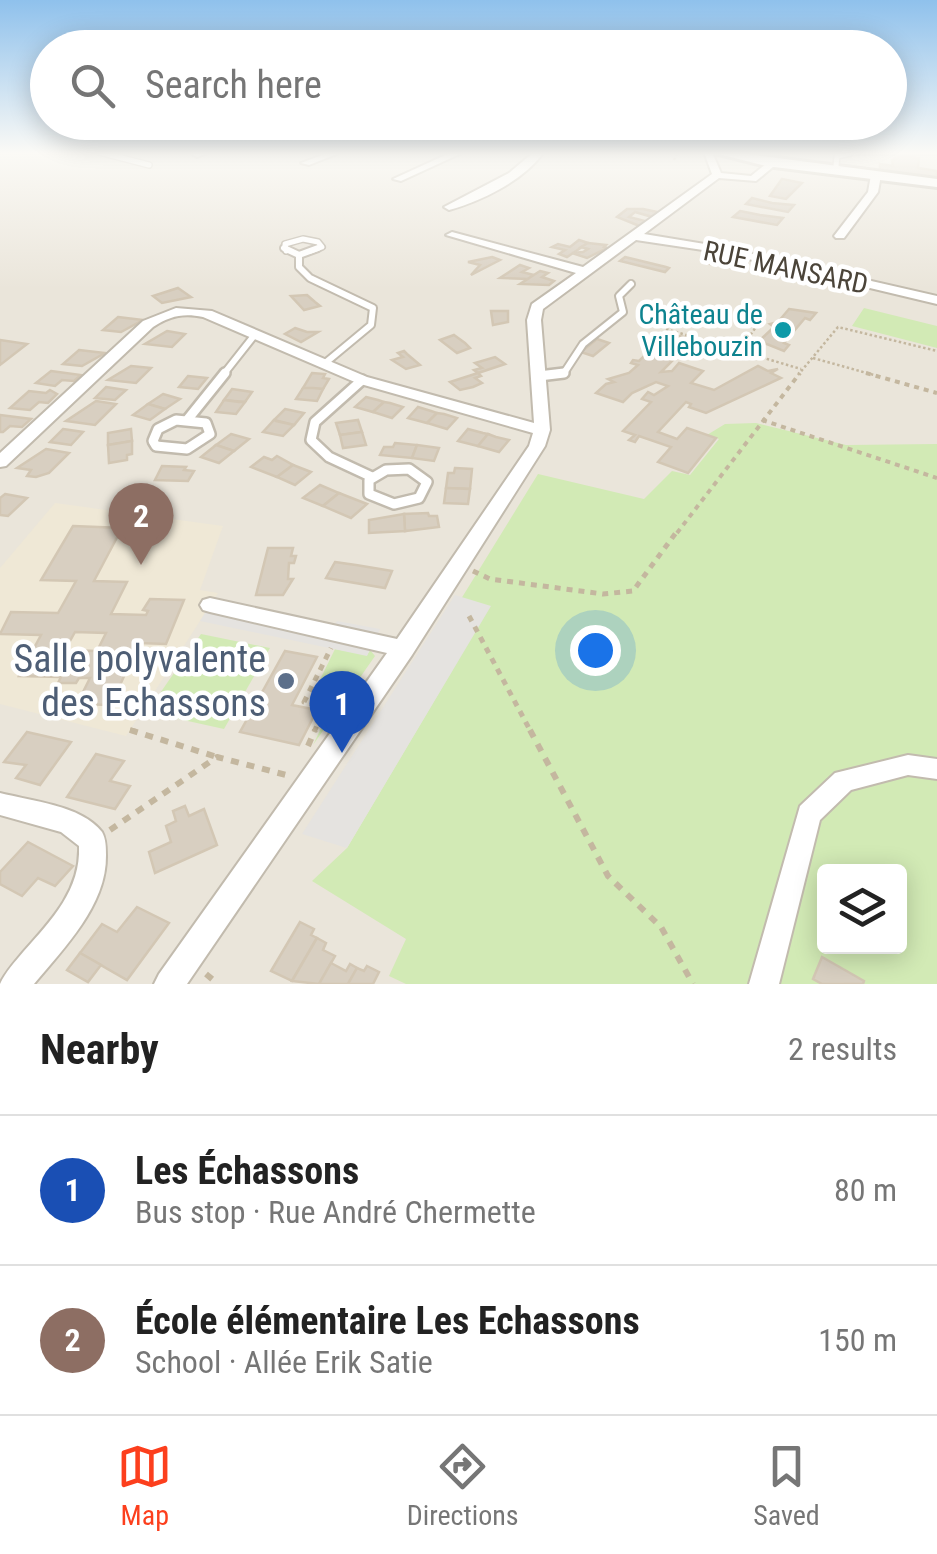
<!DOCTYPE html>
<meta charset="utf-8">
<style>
body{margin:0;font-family:"Roboto Condensed",sans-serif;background:#f6f6f6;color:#222}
.controls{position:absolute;right:30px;bottom:30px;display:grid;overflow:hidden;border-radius:10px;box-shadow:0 5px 25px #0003}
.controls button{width:90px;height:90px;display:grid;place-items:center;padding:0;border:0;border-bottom:2px solid #e0e0e0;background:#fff;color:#222;font:50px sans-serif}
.you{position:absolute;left:595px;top:650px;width:35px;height:35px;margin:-25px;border:8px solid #fff;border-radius:50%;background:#1a73e8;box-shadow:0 0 0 15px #1a73e833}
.badge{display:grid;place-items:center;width:65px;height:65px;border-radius:50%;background:#fc3f1d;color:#fff;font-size:32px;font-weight:700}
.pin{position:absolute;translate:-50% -82px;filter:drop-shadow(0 2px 5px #0008)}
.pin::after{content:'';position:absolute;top:52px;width:35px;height:30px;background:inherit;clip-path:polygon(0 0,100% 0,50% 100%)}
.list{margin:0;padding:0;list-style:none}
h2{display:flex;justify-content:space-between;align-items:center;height:130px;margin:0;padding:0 40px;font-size:42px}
h2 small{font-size:32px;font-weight:400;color:#767676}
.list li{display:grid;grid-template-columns:65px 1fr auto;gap:30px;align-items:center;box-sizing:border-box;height:150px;padding:0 40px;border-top:2px solid #e0e0e0}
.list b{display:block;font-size:38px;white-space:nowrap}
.list p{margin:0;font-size:32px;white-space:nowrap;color:#767676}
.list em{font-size:32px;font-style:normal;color:#767676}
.icon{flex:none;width:55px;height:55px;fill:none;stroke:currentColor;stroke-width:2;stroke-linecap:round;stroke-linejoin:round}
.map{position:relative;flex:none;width:937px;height:984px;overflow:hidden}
.search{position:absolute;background:#fff;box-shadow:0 5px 25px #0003;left:30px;right:30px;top:30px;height:110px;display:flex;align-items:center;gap:25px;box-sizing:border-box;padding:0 35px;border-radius:55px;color:#767676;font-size:38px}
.sheet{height:430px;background:#fff}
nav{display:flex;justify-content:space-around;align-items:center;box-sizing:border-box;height:140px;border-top:2px solid #e0e0e0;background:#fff;font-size:28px;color:#767676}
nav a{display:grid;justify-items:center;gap:5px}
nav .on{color:#fc3f1d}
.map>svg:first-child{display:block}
.residential{fill:#eae5da;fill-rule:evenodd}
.education{fill:#efe8d6}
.green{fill:#d2eab5;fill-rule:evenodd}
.parking{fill:#e5e3e0}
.building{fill:#d8cfc1;stroke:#d3c7b4;stroke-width:2.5;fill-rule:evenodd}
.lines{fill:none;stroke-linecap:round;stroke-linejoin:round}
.service-far2-casing{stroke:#c2bbae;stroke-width:8}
.service-far1-casing{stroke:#c2bbae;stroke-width:10}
.service-casing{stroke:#c2bbae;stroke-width:14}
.minor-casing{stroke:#c2bbae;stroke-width:4}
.tertiary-casing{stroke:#c2bbae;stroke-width:6}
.path-far3{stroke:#c4b79f;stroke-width:2.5;stroke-dasharray:2.5 2.5;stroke-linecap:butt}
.path-far2{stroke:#c4b79f;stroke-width:4;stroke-dasharray:5 5;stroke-linecap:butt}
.path-far1{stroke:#c4b79f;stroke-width:5;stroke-dasharray:6 6;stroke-linecap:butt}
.path{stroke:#c4b79f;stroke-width:6;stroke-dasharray:8 8;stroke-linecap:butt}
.service-far2{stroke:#fff;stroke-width:5}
.service-far1{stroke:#fff;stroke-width:6}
.service{stroke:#fff;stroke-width:9}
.minor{fill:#fff;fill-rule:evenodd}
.tertiary{fill:#fff;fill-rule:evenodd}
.culture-dot{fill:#0f9aa8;stroke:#fff;stroke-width:4}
.service-dot{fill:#5c6f8a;stroke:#fff;stroke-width:4}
.labels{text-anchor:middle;stroke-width:9;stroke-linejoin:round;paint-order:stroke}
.far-street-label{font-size:28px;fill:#4b4439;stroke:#fff}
.far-culture-label{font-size:28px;fill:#0d838f;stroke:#fff;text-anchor:end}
.near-service-label{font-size:38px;fill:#4e5e75;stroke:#fff;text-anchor:end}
</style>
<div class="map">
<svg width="937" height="984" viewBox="0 0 937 984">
<rect width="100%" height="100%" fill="#f6f3ec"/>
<path class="residential" d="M0 152H937V984H0ZM824 872H900V946H824Z"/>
<path class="education" d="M55 503 223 526 200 590 218 593 126 736 0 704V568Z"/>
<g class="green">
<path d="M864 308 937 326V348L852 326Z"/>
<path d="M756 423 846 445 937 444V984H406L389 976 406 939 312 881 347 848 453 669 445 625 538 474 644 499 672 471 690 475 719 439 707 435 725 424ZM824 872H900V946H824Z"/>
<path d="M201 634 270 648 224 729 147 712Z"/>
<path d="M335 649 367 655 370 650 375 656 313 745 332 705 310 700Z"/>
</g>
<g class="parking">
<path d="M455 595 491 606 347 848 302 834Z"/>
<path d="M210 605 330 630 337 621 380 629 367 656 200 621Z"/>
</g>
<g class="building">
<path d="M905 156 919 158 918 168 937 171V179L880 171V164L893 166 892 160 897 159 893 158Z"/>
<path d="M782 179 802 183 786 199 770 196Z"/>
<path d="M752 198 772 203 794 205 788 212 746 204Z"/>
<path d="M627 209H643L662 213 656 218 635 212 629 217 645 221 647 224 642 227 617 217Z"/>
<path d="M740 211 760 215 783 218 777 225 733 217Z"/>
<path d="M579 240 588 243 567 257 559 254 565 250 552 247 558 244 570 247Z"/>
<path d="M588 243 606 245 604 247 607 248 587 258 572 253 583 252 588 249 581 247Z"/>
<path d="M492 257 500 260 471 275 480 265 468 262Z"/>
<path d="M625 257 666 267 669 268 665 272 620 261Z"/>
<path d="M717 257H727L744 261 736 269 710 264Z"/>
<path d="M520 265 529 268 522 272 534 275 528 279 500 278Z"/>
<path d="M540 271 548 273 542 277 554 281 549 285 520 284Z"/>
<path d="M178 288 191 297 162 303 153 296Z"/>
<path d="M307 295 315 302 320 306 304 310 291 296Z"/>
<path d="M789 309 816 313 810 320 805 318 784 343 789 345 784 351 759 341 774 327 770 324 778 322Z"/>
<path d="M491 311H508V322L493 325Z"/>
<path d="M118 317 143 320 121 332 103 330Z"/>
<path d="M295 328 307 332H318L301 342 285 334Z"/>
<path d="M167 331 185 334 172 347 145 344Z"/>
<path d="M454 335 465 343 470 348 457 353 440 340Z"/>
<path d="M679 336 684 337 678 341 689 344 661 372 672 371 679 363 703 371 691 383 714 390 758 366 768 371 778 369 771 373 781 378 706 413 689 407 691 404 686 402 658 432 677 439 687 428 716 438 688 473 658 462 671 447 639 436 635 442 629 440 635 435 623 431 651 402 642 399 648 392 654 395 668 386 656 382 632 393 623 402 596 393 606 384 614 382 608 379 629 373 638 365 631 363 633 360 639 361 664 337 675 340Z"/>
<path d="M597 339 609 343 593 356 581 352Z"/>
<path d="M0 340 27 344 0 365Z"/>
<path d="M79 350 105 353 82 366 63 364Z"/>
<path d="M404 351 407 354 420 365 406 369 392 360 403 357 398 353Z"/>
<path d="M495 357 505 364 478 373 474 370 482 368 475 363Z"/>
<path d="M131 366 151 368 136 383 108 380Z"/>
<path d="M51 371 81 375 74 381 62 380 55 386 36 383Z"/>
<path d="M312 373 325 374 323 378 329 379 323 389 303 388Z"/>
<path d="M478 373 481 376 475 378 482 383 473 387 460 390 450 382Z"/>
<path d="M188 376 207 378 198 389 179 387Z"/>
<path d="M106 387 126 390 115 400 95 398Z"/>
<path d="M303 388H313L323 389 317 401 296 399Z"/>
<path d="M232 389 252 392 245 402 224 400Z"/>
<path d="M50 390 57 394 48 403 39 402 30 410 10 408 29 391 46 393Z"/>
<path d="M163 394 180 399 165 409 148 404Z"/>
<path d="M366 397 378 400 384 402 373 412 355 407Z"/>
<path d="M224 400 239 402H245L236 414 216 412Z"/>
<path d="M96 401 116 404 95 425 66 421Z"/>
<path d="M384 402 390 403 403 407 392 418 373 412Z"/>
<path d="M148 404 165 409 150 420 133 415Z"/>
<path d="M418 407 431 411 437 413 427 423 408 418Z"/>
<path d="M285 409 304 413 294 425 274 420Z"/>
<path d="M437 413 444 414 457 418 447 429 427 423Z"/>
<path d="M0 415 31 419 22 427 10 426 3 432H0Z"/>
<path d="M274 420 276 421 294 425 283 436 263 432Z"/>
<path d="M358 420 362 432 340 435 336 423Z"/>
<path d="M63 429 83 432 71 445 50 442Z"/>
<path d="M131 429 132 441 108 445V433Z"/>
<path d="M468 429 483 433 488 434 478 446 458 441Z"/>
<path d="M362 432 366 445 343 448 340 435Z"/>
<path d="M231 434 249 439 234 451 216 445Z"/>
<path d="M488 434 496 437 509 440 499 452 478 446Z"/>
<path d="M132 441V454L127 455V460L109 463 108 445Z"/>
<path d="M395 443 417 445 412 458 380 455 384 447H393Z"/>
<path d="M216 445 234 451 219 463 201 457Z"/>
<path d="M417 445 439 448 434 461 412 458Z"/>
<path d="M46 449 69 453 49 473 36 477 27 476 31 470 17 468Z"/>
<path d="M277 456 293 465 277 477 251 467 264 457 272 460Z"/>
<path d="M293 465 311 472 295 485 277 477Z"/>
<path d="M162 466 186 467 184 470 194 471 188 481 155 480Z"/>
<path d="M455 468 472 469 470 489 446 488 448 473H454Z"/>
<path d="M320 485 339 493 323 506 303 498Z"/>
<path d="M446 488 470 489 468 504 444 503Z"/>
<path d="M339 493 344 495 367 504 351 518 323 506Z"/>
<path d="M5 494 27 498 8 516 0 515V498Z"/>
<path d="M428 513 429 516H437L439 527 405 531 404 514Z"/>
<path d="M404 514 405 531 369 533V520Z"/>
<path d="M73 526 122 528 94 581 127 582 111 614 146 615 148 611 143 610 150 599 184 600 166 644 139 643 111 705 77 704 90 678H79L76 683H58L61 677 19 676 41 635 0 634 11 612 58 613 76 581 41 580ZM75 632 106 633 97 651 65 650Z"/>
<path d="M268 548H293L291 556H296L294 563H289L288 579H293L283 595H256Z"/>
<path d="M335 562 356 565 392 571 385 588 326 578Z"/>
<path d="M285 651 317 657 292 705 317 710 299 745 240 732Z"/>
<path d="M27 732 71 742 40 785 16 778 26 765 4 762Z"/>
<path d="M96 754 124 761 110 781 130 786 115 809 67 797Z"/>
<path d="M185 806 189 816 204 809 217 845 155 873 149 852 171 842 166 826 176 821 173 811Z"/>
<path d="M28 842 73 866 55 886 38 878 22 896 0 884V872Z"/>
<path d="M137 907 169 923 127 980 80 953 102 924 117 932Z"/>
<path d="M300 922 314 929 311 935 317 938 292 981 271 971Z"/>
<path d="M317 938 326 943 323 950 335 956 319 984 292 981Z"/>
<path d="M80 953 101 965 88 982 67 970Z"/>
<path d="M822 957 864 981 863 984H822L813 979Z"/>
<path d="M331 963 346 971 350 964 357 968 348 984H319Z"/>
<path d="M367 966 379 972 373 984H348L357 968 364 971Z"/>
</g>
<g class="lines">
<defs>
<g id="service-far2">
<path d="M99 152 149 165"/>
<path d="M855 152H937"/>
<path d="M836 166 837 156 855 152"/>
<path d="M286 251 285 244 303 239 318 242 322 247 311 251"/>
</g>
<g id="service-far1">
<path d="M284 248 299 255 318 248"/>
<path d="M299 255V267L310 278 373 308 371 325 324 364"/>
<path d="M223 375 253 337"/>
<path d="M545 375 564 373 583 344 623 312 619 296 631 284"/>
</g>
<g id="service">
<path d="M539 376 564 373"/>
<path d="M362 380 315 422 311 440 329 457 372 477"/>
<path d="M188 419 225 373"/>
<path d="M176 420 206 423 210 434 187 449 156 446 153 441 158 429Z"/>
<path d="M409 469 427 482 419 498 394 504 369 494V480L386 470Z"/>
</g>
<g id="minor">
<path d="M194 152H210L197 157 192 154Z"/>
<path d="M330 152H342L309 165 301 163Z"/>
<path d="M452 152H464L401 181 393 179Z"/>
<path d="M534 152 543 153C523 181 481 201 449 210L444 207 509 173Z"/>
<path d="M704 152H712L721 173 751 176 771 160 779 162 756 181 719 178 644 234 723 247 937 296V304L723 253 636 240 543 309 541 320 550 430 545 446 412 655 187 984H154L159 974 387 653 210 612 203 610 200 605 203 600 210 598 397 639 529 446 533 433 357 383 203 317C183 313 170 316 153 327L6 466 0 467V453L143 321 176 308 212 311 367 377 534 423 527 320 532 304 576 273 446 235 452 232 583 267 712 174Z"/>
<path d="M876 172 881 175 878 192 844 238H836L834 236 868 192 871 175Z"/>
<path d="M908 755 937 759V779L908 775 851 790 820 820 779 984H749L800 806 835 773Z"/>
<path d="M0 793C31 801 81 805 102 832 106 839 106 848 106 855 107 905 64 948 34 984H0C6 971 15 962 24 951 52 920 81 889 79 846L61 832 0 815Z"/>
</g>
<path id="tertiary" d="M711 152H732L937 179V187L766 166Z"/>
</defs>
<use href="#service-far2" class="service-far2-casing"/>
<use href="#service-far1" class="service-far1-casing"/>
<use href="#service" class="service-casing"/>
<use href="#minor" class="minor-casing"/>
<use href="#tertiary" class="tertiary-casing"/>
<g class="path-far3">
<path d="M674 160 678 152"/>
<path d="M666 329 801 369"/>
<path d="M739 351 761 320 755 319"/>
<path d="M813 358 874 375"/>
<path d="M798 375 838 327 937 351"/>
</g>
<g class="path-far2">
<path d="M866 373 937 393"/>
<path d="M762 420 937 478"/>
<path d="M677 533 800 373"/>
</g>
<g class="path-far1">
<path d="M473 571 490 579 603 594 633 591 678 530"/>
<path d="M469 616 531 732"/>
<path d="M130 730 138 732"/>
<path d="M314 732 325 708 304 702 331 648"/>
</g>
<g class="path">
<path d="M130 730 217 757"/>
<path d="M530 730 608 876 661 927 693 984"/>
<path d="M308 746 315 730"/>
<path d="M110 830 217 757 290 776"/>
<path d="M206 974 218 984"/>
</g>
<use href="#service-far2" class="service-far2"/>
<use href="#service-far1" class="service-far1"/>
<use href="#service" class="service"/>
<use href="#minor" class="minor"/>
<use href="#tertiary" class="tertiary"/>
</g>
<linearGradient id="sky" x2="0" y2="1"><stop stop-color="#8fc1ec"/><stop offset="0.53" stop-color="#fbfaf6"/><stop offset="1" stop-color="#fbfaf6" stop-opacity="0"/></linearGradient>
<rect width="937" height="289" fill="url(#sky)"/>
<circle class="culture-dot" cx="783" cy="330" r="10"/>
<circle class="service-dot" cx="286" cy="681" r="10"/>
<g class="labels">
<g class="far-street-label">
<text transform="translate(786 267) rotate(12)" y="10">RUE MANSARD</text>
</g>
<g class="far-culture-label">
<text x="763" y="324">Château de<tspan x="763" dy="32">Villebouzin</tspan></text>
</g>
<g class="near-service-label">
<text x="266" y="672">Salle polyvalente<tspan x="266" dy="44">des Echassons</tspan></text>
</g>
</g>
</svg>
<div class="controls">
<button><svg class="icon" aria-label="layers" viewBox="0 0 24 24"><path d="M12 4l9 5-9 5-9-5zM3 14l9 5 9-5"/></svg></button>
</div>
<div class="you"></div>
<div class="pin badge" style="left:342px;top:753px;background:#1a4fb4">1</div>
<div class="pin badge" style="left:141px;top:565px;background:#8d6e63">2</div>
<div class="search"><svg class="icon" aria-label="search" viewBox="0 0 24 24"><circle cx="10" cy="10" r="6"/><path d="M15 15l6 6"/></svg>Search here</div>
</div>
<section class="sheet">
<h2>Nearby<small>2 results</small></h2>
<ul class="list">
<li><span class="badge" style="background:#1a4fb4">1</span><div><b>Les Échassons</b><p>Bus stop · Rue André Chermette</p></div><em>80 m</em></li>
<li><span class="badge" style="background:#8d6e63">2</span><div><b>École élémentaire Les Echassons</b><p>School · Allée Erik Satie</p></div><em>150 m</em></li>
</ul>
</section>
<nav>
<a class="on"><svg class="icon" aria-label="map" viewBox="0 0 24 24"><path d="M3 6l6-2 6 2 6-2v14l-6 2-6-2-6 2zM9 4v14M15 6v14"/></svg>Map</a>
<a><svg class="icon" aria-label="directions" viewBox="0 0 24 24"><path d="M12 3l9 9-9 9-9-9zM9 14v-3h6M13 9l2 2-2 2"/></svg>Directions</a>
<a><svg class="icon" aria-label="saved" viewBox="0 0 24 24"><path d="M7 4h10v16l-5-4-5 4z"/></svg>Saved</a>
</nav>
